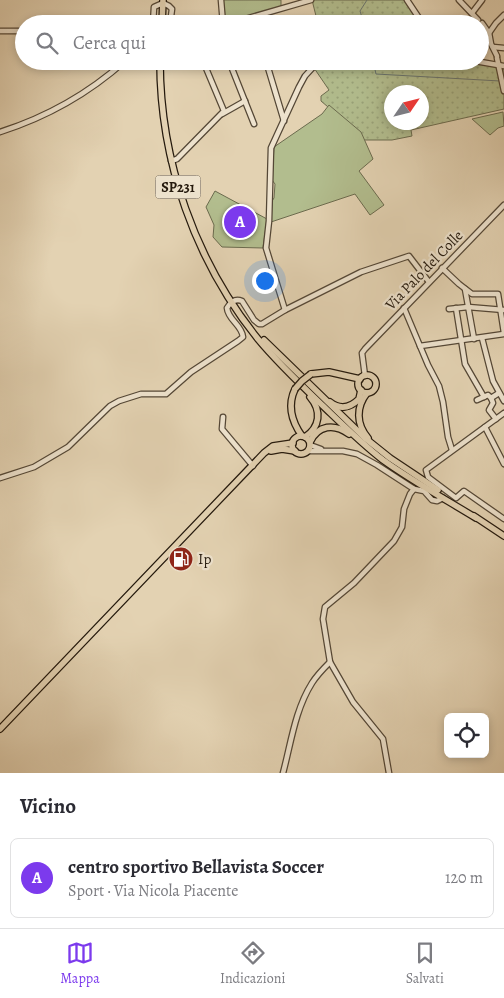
<!DOCTYPE html>
<html lang="it">
<meta charset="utf-8">
<style>
body{margin:0;font-family:Alegreya,serif;background:#f2f2f3;color:#2b2b33}
.controls{position:absolute;right:15px;bottom:15px;display:grid;overflow:hidden;border-radius:8px;box-shadow:0 2px 8px #0003}
.controls button{width:45px;height:45px;display:grid;place-items:center;padding:0;border:0;border-bottom:1px solid #e1e1e2;background:#fff;color:#2b2b33;font:25px sans-serif}
.compass{position:absolute;left:384px;top:85px;width:45px;height:45px;border-radius:50%;background:#fff;box-shadow:0 2px 8px #0003;rotate:55deg}
.you{position:absolute;left:264px;top:280px;width:18px;height:18px;margin:-12px;border:4px solid #fff;border-radius:50%;background:#1a73e8;box-shadow:0 0 0 8px #1a73e833}
.badge{display:grid;place-items:center;width:32px;height:32px;border-radius:50%;background:#7c3aed;color:#fff;font-size:16px;font-weight:700}
.pin{position:absolute;translate:-50% -50%;border:2px solid #fff;box-shadow:0 1px 5px #0006}
.list{margin:0;padding:0;list-style:none}
h2{display:flex;justify-content:space-between;align-items:center;height:65px;margin:0;padding:0 20px;font-size:21px}
h2 small{font-size:16px;font-weight:400;color:#7c7c81}
.list li{display:grid;grid-template-columns:32px 1fr auto;gap:15px;align-items:center;box-sizing:border-box;height:80px;margin:0 10px 10px;padding:0 10px;border:1px solid #e1e1e2;border-radius:8px}
.list b{display:block;font-size:19px;white-space:nowrap}
.list p{margin:0;font-size:16px;white-space:nowrap;color:#7c7c81}
.list em{font-size:16px;font-style:normal;color:#7c7c81}
.icon{flex:none;width:28px;height:28px;fill:none;stroke:currentColor;stroke-width:2;stroke-linecap:round;stroke-linejoin:round}
.map{position:relative;flex:none;width:504px;height:773px;overflow:hidden}
.search{position:absolute;background:#fff;box-shadow:0 2px 8px #0003;left:15px;right:15px;top:15px;height:55px;display:flex;align-items:center;gap:12px;box-sizing:border-box;padding:0 18px;border-radius:28px;color:#7c7c81;font-size:19px}
.sheet{height:155px;background:#fff}
nav{display:flex;justify-content:space-around;align-items:center;box-sizing:border-box;height:70px;border-top:1px solid #e1e1e2;background:#fff;font-size:14px;color:#7c7c81}
nav a{display:grid;justify-items:center;gap:2px}
nav .on{color:#7c3aed}
.map>svg:first-child{display:block}
.grass{fill:url(#grass-dots);stroke:#6b6b4e;fill-rule:evenodd}
.garden{fill:#b2bd8e;stroke:#6b6b4e}
.lines{fill:none;stroke-linecap:round;stroke-linejoin:round}
.stream{stroke:#6a7773;stroke-width:1}
.minor-casing{stroke:#544736;stroke-width:7}
.major-casing{stroke:#24190d;stroke-width:8}
.minor{stroke:#ede2cd;stroke-width:4.5}
.major{stroke:#e3d2b2;stroke-width:5.5}
.major-bridge-casing{stroke:#24190d;stroke-width:8;stroke-linecap:butt}
.major-bridge{stroke:#e3d2b2;stroke-width:5.5}
.labels{text-anchor:middle;stroke-width:4.5;stroke-linejoin:round;paint-order:stroke}
.shield{fill:#ede2cd;stroke:#605547;stroke-width:1}
.shield-label{font-size:14px;font-weight:bold;fill:#24190d}
.street-label{font-size:15px;fill:#24190d;stroke:#ede2cd}
.poi-label{font-size:15px;fill:#24190d;stroke:#ede2cd;text-anchor:start}
</style>
<div class="map">
<svg width="504" height="773" viewBox="0 0 504 773">
<defs>
<pattern id="grass-dots" width="8" height="8" patternUnits="userSpaceOnUse" patternTransform="scale(1.25)"><rect width="8" height="8" fill="#b2bd8e"/><path d="M2 2h.1M6 6h.1" fill="none" stroke="#99a279" stroke-width="1.8" stroke-linecap="round"/></pattern>
</defs>
<rect width="100%" height="100%" fill="#e3d2b2"/>
<filter id="stains"><feTurbulence type="fractalNoise" baseFrequency=".004" numOctaves="4"/><feColorMatrix values="0 0 0 0 .2 0 0 0 0 .09 0 0 0 0 .02 0 0 0 .5 -.17"/></filter>
<radialGradient id="worn" r=".72"><stop offset=".6" stop-color="#630" stop-opacity="0"/><stop offset="1" stop-color="#630" stop-opacity=".3"/></radialGradient>
<g class="grass">
<path d="M312 0H408L423 24H318Z"/>
<path d="M314 61H460L504 67V109L411 130 412 136 392 140H363L355 130 321 101V96L329 90 312 65ZM392 92H422V122H392Z"/>
</g>
<g class="garden">
<path d="M222 0H281V7L225 23Z"/>
<path d="M329 105 361 132 373 159 359 171 384 205 370 215 355 194 271 222 272 201 274 198 275 184 272 180 274 147 322 114Z"/>
<path d="M503 112 504 126 498 128 490 135 472 119Z"/>
<path d="M215 191 267 219 263 248 222 247 213 237 214 225 206 207Z"/>
</g>
<g class="lines">
<g class="stream">
<path d="M364 24 360 11 367 0"/>
<path d="M373 61 376 74 500 81"/>
</g>
<defs>
<g id="minor">
<path d="M221 0 223 24"/>
<path d="M407 0 423 24"/>
<path d="M459 0 478 20"/>
<path d="M472 13 482 0"/>
<path d="M482 23 489 33 491 44 497 56"/>
<path d="M55 24C66 18 92 19 104 24"/>
<path d="M153 24 154 7 163 3 169 6 172 9 170 24"/>
<path d="M228 24 311 0"/>
<path d="M0 31H24"/>
<path d="M489 33 496 23 504 15"/>
<path d="M493 47 504 48"/>
<path d="M497 58 504 91"/>
<path d="M229 61 254 124"/>
<path d="M266 61 284 121"/>
<path d="M475 61 504 66"/>
<path d="M317 63 305 76 299 87 271 148 269 221 266 248 285 310 361 272 409 256 429 282"/>
<path d="M222 114 245 101"/>
<path d="M0 132C47 117 88 94 125 61"/>
<path d="M171 161 177 159 224 111 203 61"/>
<path d="M442 268 459 284 472 294H498L504 333"/>
<path d="M465 289 474 339"/>
<path d="M404 308 428 365 439 386 443 402 448 437 452 450"/>
<path d="M456 308 465 364 484 397"/>
<path d="M449 309 468 307 504 310"/>
<path d="M482 338 493 381 504 401"/>
<path d="M420 346 504 334"/>
<path d="M365 376 362 353 365 349 504 205"/>
<path d="M491 398 493 403 489 410 496 419"/>
<path d="M477 400 488 395 491 398 499 393"/>
<path d="M504 413 426 470 428 477 456 498 464 491 504 519"/>
<path d="M223 417 222 429 253 466"/>
<path d="M485 427 504 464"/>
<path d="M310 445 321 449"/>
<path d="M308 451H343L357 454 377 465 414 489 424 491 432 500 437 501 443 498"/>
<path d="M0 478 34 467 68 447 110 406 119 401 141 394H166L191 372 238 341 243 337C242 325 228 320 227 308 230 303 235 298 242 301L254 320 259 324H262L285 310"/>
<path d="M330 662 353 702 383 739 389 773"/>
<path d="M283 773C291 743 295 710 312 683 317 675 324 668 330 662L323 619 325 607 354 583 394 541 402 527 404 509 410 494 414 489"/>
</g>
<g id="major">
<path d="M162 24 163 0"/>
<path d="M160 61C160 161 195 261 258 339 277 362 299 383 321 404 341 423 361 443 383 460 412 481 445 499 476 518"/>
<path d="M264 340 365 438 390 458 438 490"/>
<path d="M311 374 329 372 360 379"/>
<circle cx="367" cy="384" r="9"/>
<path d="M295 389C287 406 292 422 302 436"/>
<path d="M367 393C356 407 356 424 368 438"/>
<path d="M330 402C340 410 350 408 359 399L361 390"/>
<circle cx="301" cy="445" r="9"/>
<path d="M305 437C320 427 322 411 310 397"/>
<path d="M310 442C318 425 334 423 349 434"/>
<path d="M271 451 282 449 295 451"/>
<path d="M474 516 504 536"/>
<path d="M0 729 264 453 273 446 293 443"/>
</g>
</defs>
<use href="#minor" class="minor-casing"/>
<use href="#major" class="major-casing"/>
<use href="#minor" class="minor"/>
<use href="#major" class="major"/>
<defs>
<path id="major-bridge" d="M295 389 302 381 311 374"/>
</defs>
<use href="#major-bridge" class="major-bridge-casing"/>
<use href="#major-bridge" class="major-bridge"/>
</g>
<defs>
<symbol id="fuel-disc" viewBox="-11 -11 22 22"><circle r="9.5" fill="#8f2418" stroke="#ede2cd"/><path d="M-5.5-6h7V0h2V4h1.3V-2.5L3-4.5l.8-.8L6-3V5H2.5V1h-1V6h-7ZM-4.2-4.7v3.2H.2V-4.7Z" fill="#fff"/></symbol>
</defs>
<g fill-rule="evenodd">
<use href="#fuel-disc" x="167" y="545" width="28" height="28"/>
</g>
<g class="labels">
<rect class="shield" x="155.5" y="175.5" width="45" height="23" rx="4"/>
<g class="shield-label">
<text x="178" y="192">SP231</text>
</g>
<g class="street-label">
<text transform="translate(424 270) rotate(-46)" y="5">Via Palo del Colle</text>
</g>
<g class="poi-label">
<text x="198" y="564">Ip</text>
</g>
</g>
<rect width="100%" height="100%" filter="url(#stains)"/>
<rect width="100%" height="100%" fill="url(#worn)"/>
</svg>
<div class="controls">
<button><svg class="icon" aria-label="locate" viewBox="0 0 24 24"><circle cx="12" cy="12" r="6"/><path d="M12 2v4M12 18v4M2 12h4M18 12h4"/></svg></button>
</div>
<svg class="compass" viewBox="-18 -18 36 36"><path d="M0-13l5 13h-10z" fill="#e53935"/><path d="M0 13l5-13h-10z" fill="#7c7c81"/></svg>
<div class="you"></div>
<div class="pin badge" style="left:240px;top:222px">A</div>
<div class="search"><svg class="icon" aria-label="search" viewBox="0 0 24 24"><circle cx="10" cy="10" r="6"/><path d="M15 15l6 6"/></svg>Cerca qui</div>
</div>
<section class="sheet">
<h2>Vicino<small></small></h2>
<ul class="list">
<li><span class="badge">A</span><div><b>centro sportivo Bellavista Soccer</b><p>Sport · Via Nicola Piacente</p></div><em>120 m</em></li>
</ul>
</section>
<nav>
<a class="on"><svg class="icon" aria-label="map" viewBox="0 0 24 24"><path d="M3 6l6-2 6 2 6-2v14l-6 2-6-2-6 2zM9 4v14M15 6v14"/></svg>Mappa</a>
<a><svg class="icon" aria-label="directions" viewBox="0 0 24 24"><path d="M12 3l9 9-9 9-9-9zM9 14v-3h6M13 9l2 2-2 2"/></svg>Indicazioni</a>
<a><svg class="icon" aria-label="saved" viewBox="0 0 24 24"><path d="M7 4h10v16l-5-4-5 4z"/></svg>Salvati</a>
</nav>
